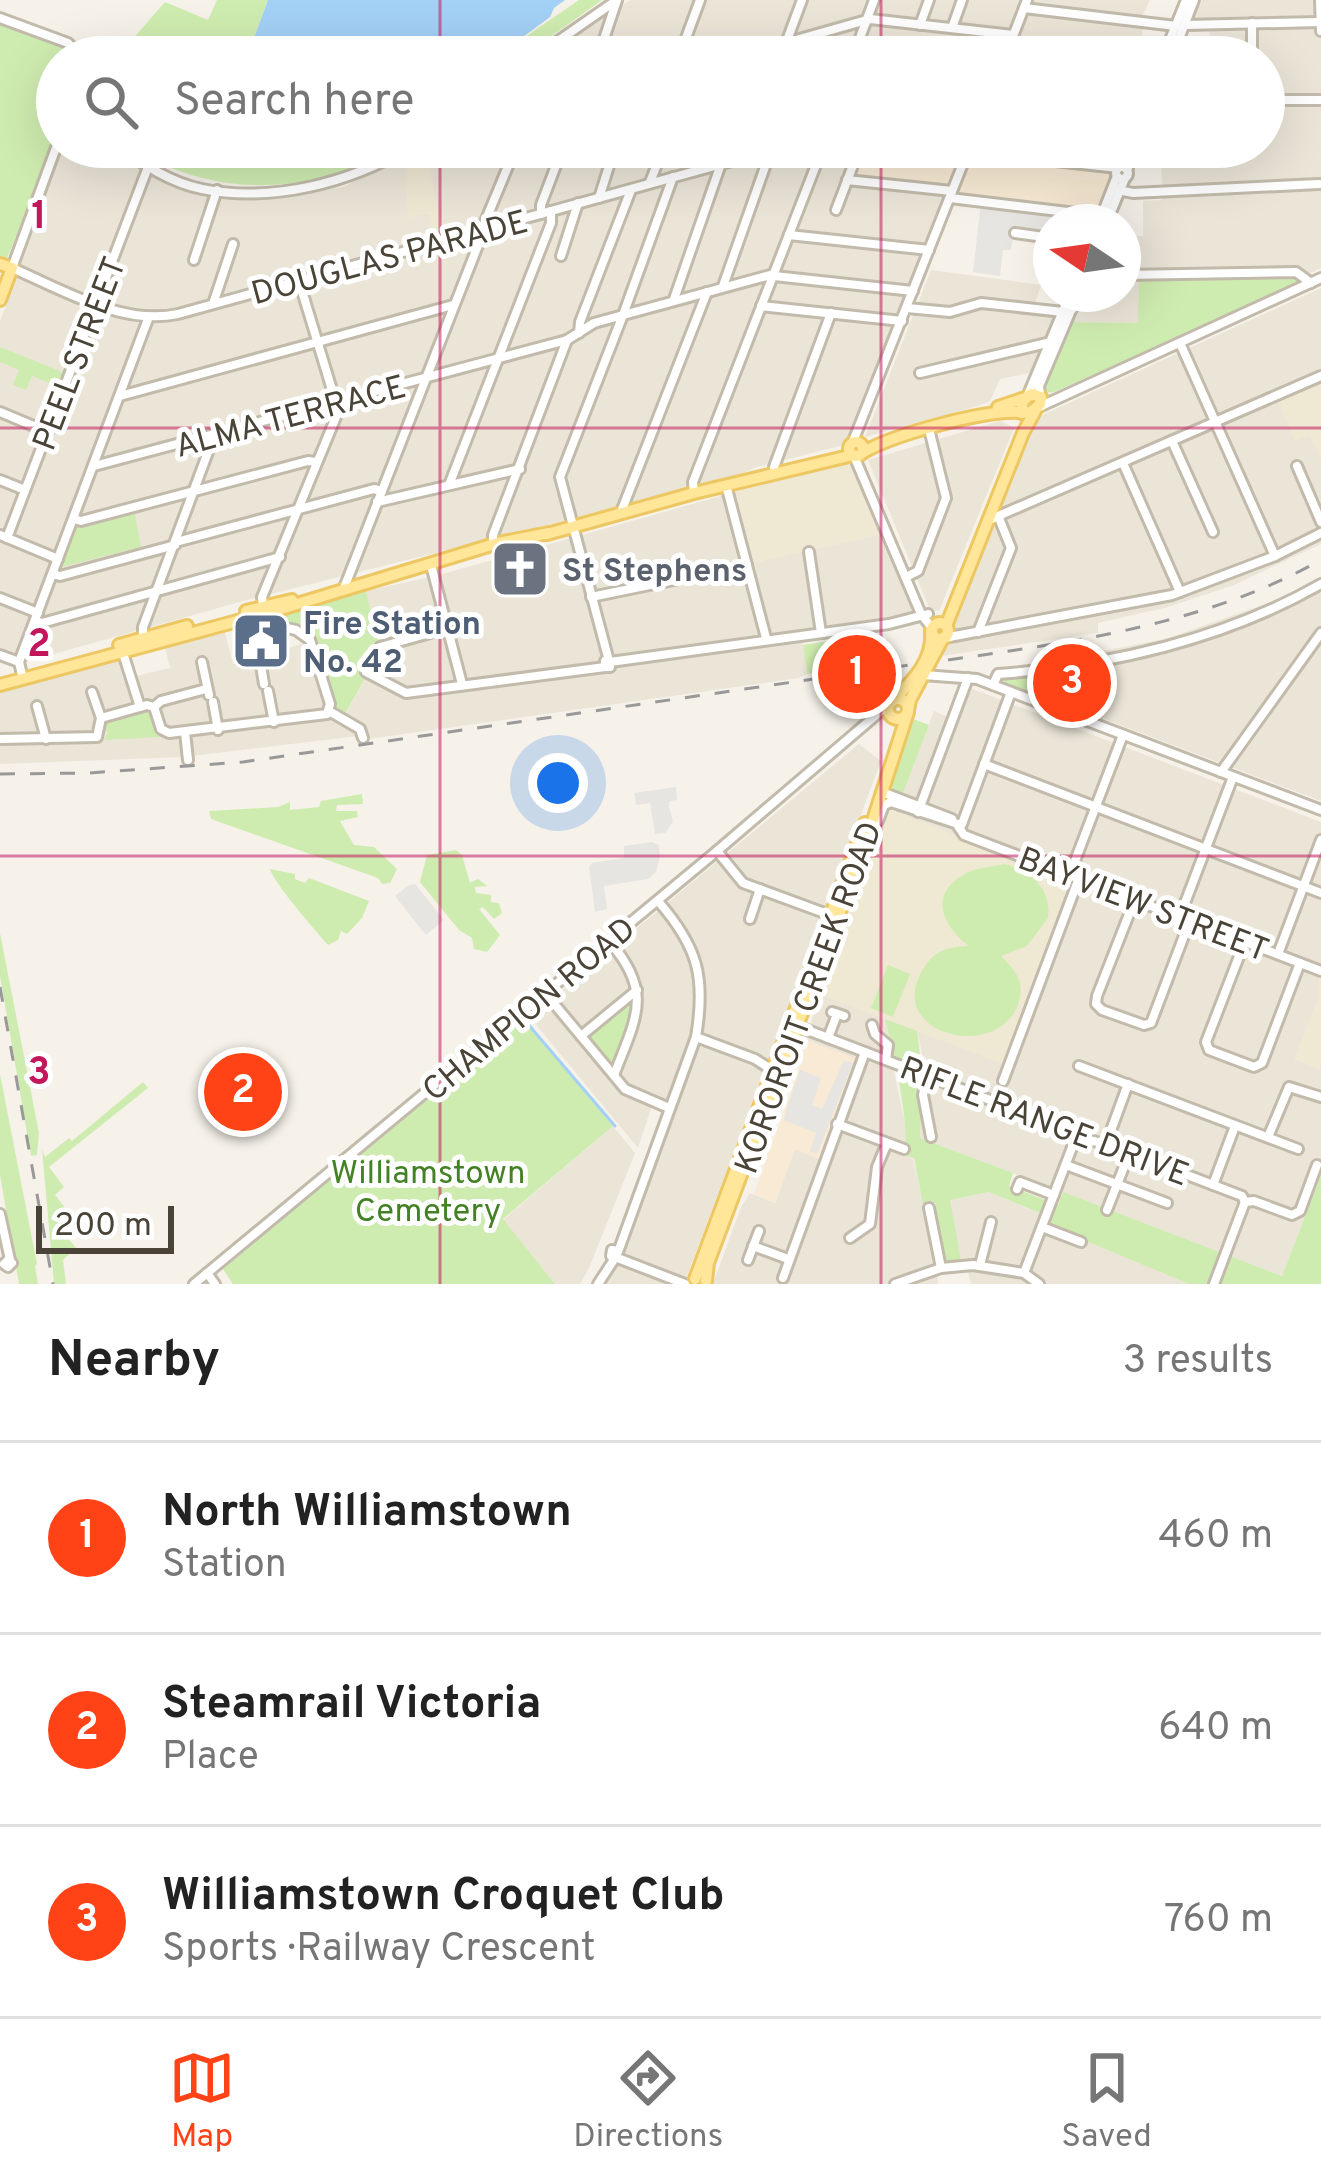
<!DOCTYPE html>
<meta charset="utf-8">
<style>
body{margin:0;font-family:Overpass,sans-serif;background:#f2f2f2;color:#222}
.compass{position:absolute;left:1033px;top:204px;width:108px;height:108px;border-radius:50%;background:#fff;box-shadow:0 12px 48px #0002;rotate:283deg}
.scale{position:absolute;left:36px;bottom:30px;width:138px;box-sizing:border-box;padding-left:12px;border:6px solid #4a4337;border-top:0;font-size:33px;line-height:42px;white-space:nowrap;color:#4a4337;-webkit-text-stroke:9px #fff;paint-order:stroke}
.you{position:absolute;left:558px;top:783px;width:42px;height:42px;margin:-30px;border:9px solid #fff;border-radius:50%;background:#1a73e8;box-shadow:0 0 0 18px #1a73e833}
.badge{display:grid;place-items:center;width:78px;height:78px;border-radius:50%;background:#ff4317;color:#fff;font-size:39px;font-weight:700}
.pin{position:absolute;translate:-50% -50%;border:6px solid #fff;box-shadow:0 3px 12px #0006}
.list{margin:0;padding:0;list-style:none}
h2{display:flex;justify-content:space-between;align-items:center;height:156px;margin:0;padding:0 48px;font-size:51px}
h2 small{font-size:39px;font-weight:400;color:#767676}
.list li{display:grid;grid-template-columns:78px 1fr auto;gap:36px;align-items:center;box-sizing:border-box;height:192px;padding:0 48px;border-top:3px solid #e0e0e0}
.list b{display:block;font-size:45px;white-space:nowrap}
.list p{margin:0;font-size:39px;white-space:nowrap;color:#767676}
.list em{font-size:39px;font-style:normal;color:#767676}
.icon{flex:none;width:66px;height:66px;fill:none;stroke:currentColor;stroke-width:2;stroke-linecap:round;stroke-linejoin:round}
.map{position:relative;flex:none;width:1321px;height:1284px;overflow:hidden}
.search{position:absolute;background:#fff;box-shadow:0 12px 48px #0002;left:36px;right:36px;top:36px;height:132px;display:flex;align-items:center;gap:30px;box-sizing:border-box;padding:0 42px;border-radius:66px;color:#767676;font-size:45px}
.sheet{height:732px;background:#fff}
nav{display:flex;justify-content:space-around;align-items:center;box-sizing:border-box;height:168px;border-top:3px solid #e0e0e0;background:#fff;font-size:33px;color:#767676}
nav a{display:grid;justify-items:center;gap:6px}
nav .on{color:#ff4317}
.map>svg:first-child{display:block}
.residential{fill:#eae5d7}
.commercial{fill:#f8ead4}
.education{fill:#efe8d3}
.green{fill:#cfecb0}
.parking{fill:#e7e5e1}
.water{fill:#a3d0f5}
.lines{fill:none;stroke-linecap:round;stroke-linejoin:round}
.stream{stroke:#a3d0f5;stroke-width:3}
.minor-casing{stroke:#c2bbab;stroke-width:14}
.major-casing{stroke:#ecc762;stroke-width:16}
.minor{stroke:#fff;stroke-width:8}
.major{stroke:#ffe699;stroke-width:10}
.rail{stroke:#999;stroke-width:3;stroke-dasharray:15 15;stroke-linecap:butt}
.grid{fill:none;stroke:#c2185b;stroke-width:3;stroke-opacity:0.55}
.labels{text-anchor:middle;stroke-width:10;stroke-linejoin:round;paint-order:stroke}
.street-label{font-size:33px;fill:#4a4337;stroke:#fff}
.worship-label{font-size:33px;font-weight:bold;fill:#5b616d;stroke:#fff;text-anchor:start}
.service-label{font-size:33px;font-weight:bold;fill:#4e5e75;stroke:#fff;text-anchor:start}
.park-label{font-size:33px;fill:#448125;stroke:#fff}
.grid-label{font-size:39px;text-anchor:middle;font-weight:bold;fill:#c2185b;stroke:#fff;stroke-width:10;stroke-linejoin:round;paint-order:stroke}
</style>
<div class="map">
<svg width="1321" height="1284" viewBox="0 0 1321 1284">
<rect width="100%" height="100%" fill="#f6f2ea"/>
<g class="residential">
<path d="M631 0H1021L999 57H547L591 23Z"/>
<path d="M1034 0H1150L1143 15 1142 48 1135 47 1131 57H1012Z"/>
<path d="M1202 0H1321V268L1300 277 1140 281 1139 323 1069 322 1081 294H1123V236H1143V201L1162 200 1161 147H1264V57H1210L1209 21H1193Z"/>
<path d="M63 147H108L181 189 220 198 291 196 343 187 425 147H864L854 177 949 186 851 441 844 445 757 467 723 481 247 600 25 662 0 652V322Z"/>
<path d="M931 270 1041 285 1032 312 1055 314 1034 372 1000 379 990 401 981 405 865 437Z"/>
<path d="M1321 288V544L1234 585 1168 607 1098 623V633L941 656 1038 417Z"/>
<path d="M1000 421 1014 428 939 611 930 610 868 460Z"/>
<path d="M735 492 755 562 882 534 916 613 801 630 807 674 799 678 368 739 367 735 184 757 0 764V693L119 660 123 679 170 668 165 647 225 633 233 664 305 643 324 709 342 721 381 650 366 591 439 575Z"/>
<path d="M1316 582 1321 595V801L1088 713 1094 695 1087 654 1165 639 1291 595Z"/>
<path d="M970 688 1321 822V977L1317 1002 1295 1059 1321 1069V1175L1282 1276 920 1138 923 1057 917 1031 1003 1063 896 812 934 711 957 721Z"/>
<path d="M859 744 881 761 684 1284H605L676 1106 631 1088 619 1075 641 1021 642 985 583 1031 555 996Z"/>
<path d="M822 995 885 1019 894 1044V1072L923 1204 936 1202 943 1262 937 1276 938 1284H713L741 1207 750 1193 775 1203 795 1149 818 1158 855 1059 804 1039Z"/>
<path d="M548 1002 622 1093 651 1108 638 1148 529 1016Z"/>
<path d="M613 1126 635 1153 589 1268 580 1284H555L503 1220Z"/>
<path d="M989 1192 1053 1219 1051 1225 1189 1284H971L968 1272H963L949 1200Z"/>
</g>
<g class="commercial">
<path d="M864 147H1126L1100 214 945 196 948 186 853 177Z"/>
<path d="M804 1039 855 1058 819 1158 795 1149 775 1203 754 1194 799 1069 794 1066Z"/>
</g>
<g class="education">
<path d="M424 149 445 234 434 237 428 214 408 219 405 159Z"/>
<path d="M1321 379V460L1310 436 1295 441 1277 399Z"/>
<path d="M847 463H855L882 534 755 562 735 492Z"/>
<path d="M889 809 1070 881 1003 1064 818 994Z"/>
<path d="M1319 977H1321V1069L1295 1059 1317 1002Z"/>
</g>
<g class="green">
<path d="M217 0H268L247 57H117L165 2 208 20Z"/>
<path d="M579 0H602L522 57H496Z"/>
<path d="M0 23 57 42 77 57H57V135L6 261 0 258Z"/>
<path d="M130 147H298L329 155 359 147 396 149C308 195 216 200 130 147Z"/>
<path d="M1300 277 1294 287 1054 392 1042 393 1069 322 1138 323 1139 281Z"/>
<path d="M0 347 65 373 60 387 32 376 26 390 13 385 19 370 0 362Z"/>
<path d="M134 509 141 547 57 568 75 524Z"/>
<path d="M366 591 381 650 344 716 334 710 312 639 275 622V617L278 613Z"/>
<path d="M863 635 867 663 807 674 803 645Z"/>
<path d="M1089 667 1094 695 1088 713 1004 684V679Z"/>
<path d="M145 708 153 711 160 737 104 740 108 732 104 731V721Z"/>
<path d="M913 719 929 725 902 796 886 790Z"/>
<path d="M362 794 363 804 337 805 336 811H357L358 817 340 821 354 845 374 847 397 869 390 883 382 884 378 878 211 819 209 811 278 807 290 802V810L319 807 321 801Z"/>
<path d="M456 850 462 855 470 883 478 879 487 886 475 887 476 893 491 895V902L499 903 502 913 494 919 483 907 479 909 500 935 487 952 474 949 472 938 459 930 420 882 427 855Z"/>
<path d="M1005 864C1031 871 1052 889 1048 918L1027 946 1001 956C1015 970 1026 982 1018 1004 999 1060 892 1037 919 977 931 952 943 947 969 946 943 927 927 894 965 874 977 867 991 867 1005 864Z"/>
<path d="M270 869 295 874V879L305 883 309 878 369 901 362 918 347 934 341 931 338 940 328 945C314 929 273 882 270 869Z"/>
<path d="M0 933 39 1133 37 1155 31 1156 0 976Z"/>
<path d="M888 965 910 974 893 1017 871 1008Z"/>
<path d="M632 999 636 1005 614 1069H610L585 1037Z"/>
<path d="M885 1019 917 1031C923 1066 922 1102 920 1138L1013 1173 1009 1186 1058 1205 1063 1192 1282 1276 1321 1175V1284H1189L1050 1226 1052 1218 989 1192 950 1200 961 1260 943 1262 934 1211 936 1203 923 1205 914 1158 904 1155C912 1135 892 1043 885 1019Z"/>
<path d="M524 1020 613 1126 503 1219 555 1284H233L223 1269Z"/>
<path d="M0 1074 37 1264 35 1266 38 1284H19L0 1175Z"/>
<path d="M143 1082 148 1088 49 1167 64 1187 55 1195 70 1214 58 1226 76 1248 63 1260 66 1284H54L42 1149 45 1157 69 1138 72 1141Z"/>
</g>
<g class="parking">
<path d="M981 203 1060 213 1058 222H1051V234L1014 230 1011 250H1003L1000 276 973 272Z"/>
<path d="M676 787 677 800 670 801 669 806 673 822 665 833 655 834 650 803 636 805 634 793Z"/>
<path d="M652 842 659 845 660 856 656 872 648 879 604 886 607 909 595 912 589 867 592 863 624 858V846Z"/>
<path d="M415 884 444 920 426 935 395 896 409 885Z"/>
<path d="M844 1060 853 1063 817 1154 810 1151 816 1133 784 1120 787 1107 800 1070 821 1078 812 1105 822 1109Z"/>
</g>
<path class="water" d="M268 0H565L554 8 550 17 496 57H247Z"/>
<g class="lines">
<path class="stream" d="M527 1023 615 1126"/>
<defs>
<g id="minor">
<path d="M1320 0 1321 31"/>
<path d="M1024 8 1176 26"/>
<path d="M0 18 68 43 82 57"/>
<path d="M1252 23V57"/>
<path d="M920 25 929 0"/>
<path d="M1185 25 1321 22"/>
<path d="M952 28 962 0"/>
<path d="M786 43 802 0"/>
<path d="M853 55 870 57"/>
<path d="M535 57 617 0"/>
<path d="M545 57V48L550 49 552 57"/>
<path d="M598 57 617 0"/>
<path d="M679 57 700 0"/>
<path d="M736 57 870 19 1013 35"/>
<path d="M853 57 874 0"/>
<path d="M1005 57 1027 0"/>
<path d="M1163 57 1186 0"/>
<path d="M1172 57 1194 0"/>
<path d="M1264 100H1321"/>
<path d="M57 145 12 268C63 290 122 326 178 314L783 147"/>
<path d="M118 147C143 164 171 183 202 189 272 203 350 183 410 147"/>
<path d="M926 147 964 151"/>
<path d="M969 147H970"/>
<path d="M973 152 1118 168"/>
<path d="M714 165 721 147"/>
<circle cx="1122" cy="173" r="6"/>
<path d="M1127 170 1136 147"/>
<path d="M847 180 952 191"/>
<path d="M650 182 664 147"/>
<path d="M1113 189 1133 193 1319 184"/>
<path d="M599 198 615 147"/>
<path d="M950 198 1101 216"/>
<path d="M836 210 860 147"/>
<path d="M541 214V205L563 147"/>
<path d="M1099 222 1117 176"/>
<path d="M1107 222 1125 178"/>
<path d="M482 229 516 147"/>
<path d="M1015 233 1051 238"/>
<path d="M789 235 929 250"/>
<path d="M561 256 578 203"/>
<path d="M194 260 217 190"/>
<path d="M1123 275 1296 272 1311 283"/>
<path d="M774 276 913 291"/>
<path d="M299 281 336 403"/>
<path d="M723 286 771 150"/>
<path d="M674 299 721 164"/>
<path d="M213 304 233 244"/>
<path d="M761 306 902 321"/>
<path d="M907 308 950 312 981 303 1063 312 1072 309"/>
<path d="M623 315 673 177"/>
<path d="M579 333 580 322 631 190"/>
<path d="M1180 343 1275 556"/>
<path d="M920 373 1051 342"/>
<path d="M120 396 453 305"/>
<path d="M1040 396 1039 386 1078 294"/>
<path d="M1027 397 1070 294"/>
<path d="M1039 407 1321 278"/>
<path d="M0 412 48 432"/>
<path d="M1172 441 1213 532"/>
<path d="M852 444 966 156"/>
<path d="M854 456 921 614 932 628"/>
<path d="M1123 463 1180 592"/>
<path d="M94 466 567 340 594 323 774 274"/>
<path d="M1297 466 1321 522"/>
<path d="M774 467 831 313"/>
<path d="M0 480 25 490"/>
<path d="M449 485 551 223V211"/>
<path d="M726 485 766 638"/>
<path d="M694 493 693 482 823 147"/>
<path d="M377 502 520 469"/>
<path d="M621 512 707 292"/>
<path d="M74 519 81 521 308 461 316 462"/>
<path d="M989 520 1321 376"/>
<path d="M0 535 58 559"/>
<path d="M7 538 148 167"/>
<path d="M176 542 374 489 382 491"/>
<path d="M493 546V535L567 340"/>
<path d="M809 552 821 633"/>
<path d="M431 565 462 684"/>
<path d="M53 574 60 576 175 545"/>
<path d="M906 577 918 571 946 498 929 429"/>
<path d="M344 588 484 230"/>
<path d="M591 597 747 565"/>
<path d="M0 598 38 613"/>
<path d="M263 606 262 597 338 412V402"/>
<path d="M36 621 42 623 280 557"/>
<path d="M978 632 1011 548 999 518"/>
<path d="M944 638 1172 595 1275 556 1321 533"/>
<path d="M143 639V627L214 436"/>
<path d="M380 647 448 628"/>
<path d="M123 653 140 707"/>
<path d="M259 653 264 684"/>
<path d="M0 655 19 662 23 679"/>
<path d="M609 661 560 477 623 315"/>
<path d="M19 662 148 319"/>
<path d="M202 662 209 695"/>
<path d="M610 662 605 661V667H610V662L889 624 928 614"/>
<path d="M366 672 406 693 605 667"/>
<path d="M923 675 977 679 1321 810"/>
<path d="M993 685 998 674C1109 666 1225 639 1321 584"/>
<path d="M268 691 274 722"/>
<path d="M213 702 218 730"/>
<path d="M37 706 46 739"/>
<path d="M154 707 161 729 169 733 327 714 330 704 310 640 296 630 273 625 265 613"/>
<path d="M329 711 360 729 363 738"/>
<path d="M101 718 147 705 154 707 161 701 206 689"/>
<path d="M185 732 188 760"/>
<path d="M0 739 97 737 101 718 92 692"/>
<path d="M984 764 1321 893"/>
<path d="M1221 772 1321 633"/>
<path d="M882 792 952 819"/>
<path d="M918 812 968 678"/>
<path d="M878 821 884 805 891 802 961 825"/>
<path d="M962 824 1011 692"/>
<path d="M958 826 964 835 1321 971"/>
<path d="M717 851 743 883 830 915"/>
<path d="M1070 874 1123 735"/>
<path d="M1135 899 1097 996 1096 1004 1102 1010 1144 1025 1151 1023 1190 920"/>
<path d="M1180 916 1233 777"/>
<path d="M750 919 760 889"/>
<path d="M609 941C654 992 636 1018 614 1075"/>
<path d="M1245 941 1206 1042 1209 1050 1254 1067 1262 1063 1300 963"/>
<path d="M1278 954 1321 840"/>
<path d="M546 994 625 1089 669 1108"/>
<path d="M832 1012 844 1016"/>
<path d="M872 1025 875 1034 888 1045 886 1060"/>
<path d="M797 1026 1071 1131 1076 1137 1106 1144 1242 1196 1245 1202 1254 1201 1292 1215 1300 1211 1317 1165"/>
<path d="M581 1036 637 990"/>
<path d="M696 1037 755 1059 772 1070"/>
<path d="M828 1038 837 1014"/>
<path d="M1079 1066 1298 1149"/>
<path d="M927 1075 923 1095 931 1137"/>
<path d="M1003 1081 1079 878"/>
<path d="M837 1124 904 1149"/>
<path d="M1268 1137 1289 1087 1321 1097"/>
<path d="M1106 1144 1128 1084"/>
<path d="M1066 1165 1167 1203"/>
<path d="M1213 1185 1235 1126"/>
<path d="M1017 1189 1020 1182 1054 1195"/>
<path d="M929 1208 941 1268"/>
<path d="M1107 1210 1129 1154"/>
<path d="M0 1214 10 1260"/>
<path d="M1042 1227 1081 1242"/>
<path d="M850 1238 870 1224 877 1167 887 1143"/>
<path d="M753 1246 788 1259"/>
<path d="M612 1250 617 1251 616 1257 611 1256Z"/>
<path d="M618 1252 696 1037C706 977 698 947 658 901"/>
<path d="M615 1257 685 1284"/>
<path d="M8 1260 12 1263 8 1267 4 1264Z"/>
<path d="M748 1260 759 1231"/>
<path d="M980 1265 991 1222"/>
<path d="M207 1273 215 1284"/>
<path d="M1024 1273 1076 1137"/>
<path d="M783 1278 865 1052"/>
<path d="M194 1284 717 851 889 704"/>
<path d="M598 1284 615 1258"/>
<path d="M895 1284 941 1268 973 1265 1024 1273 1039 1284"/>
<path d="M1214 1284 1245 1202"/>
</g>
<g id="major">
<path d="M0 264 12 268 0 300"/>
<path d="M1031 394 1041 397 1040 404 1031 412 1021 413 1023 401Z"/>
<path d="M998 407 1025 398"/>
<circle cx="856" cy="449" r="7"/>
<path d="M862 453C894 434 984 410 1020 412"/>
<path d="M547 534 694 493 853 455"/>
<path d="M246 611 292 600"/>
<circle cx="940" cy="631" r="8"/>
<path d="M946 626 1023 433 1036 409"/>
<path d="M119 645 187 626"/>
<path d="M0 685 271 612 498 543 549 533"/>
<circle cx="898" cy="709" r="10"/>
<path d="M890 703C910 683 934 662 931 631"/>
<path d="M908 711 910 700 943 638"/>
<path d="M695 1279 865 823"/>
<path d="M706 1281 708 1263 864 848 908 712"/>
</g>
</defs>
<use href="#minor" class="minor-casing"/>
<use href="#major" class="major-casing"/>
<use href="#minor" class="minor"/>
<use href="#major" class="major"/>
<g class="rail">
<path d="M948 660C1078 641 1204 625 1321 560"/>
<path d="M0 774 89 773 243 762 910 665"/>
<path d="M0 987 53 1284"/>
</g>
</g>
<path class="grid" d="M440 0V57M881 0V57M440 147V1284M881 147V1284M0 428H1321M0 856H1321"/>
<defs>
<symbol id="church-square" viewBox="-11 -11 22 22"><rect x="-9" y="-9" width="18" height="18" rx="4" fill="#6b7280" stroke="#fff"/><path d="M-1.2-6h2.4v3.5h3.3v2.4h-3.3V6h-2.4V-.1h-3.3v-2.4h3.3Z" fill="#fff"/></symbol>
<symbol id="civic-square" viewBox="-11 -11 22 22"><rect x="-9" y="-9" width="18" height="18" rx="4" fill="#5c6f8a" stroke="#fff"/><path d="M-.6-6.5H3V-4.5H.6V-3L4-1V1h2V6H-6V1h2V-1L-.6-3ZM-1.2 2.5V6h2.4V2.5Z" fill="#fff"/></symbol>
</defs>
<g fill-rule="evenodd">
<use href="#church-square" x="487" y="536" width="66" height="66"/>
<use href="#civic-square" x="228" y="608" width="66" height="66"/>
</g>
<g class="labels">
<g class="street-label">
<text transform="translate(389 256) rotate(-15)" y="12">DOUGLAS PARADE</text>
<text transform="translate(78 353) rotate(-69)" y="12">PEEL STREET</text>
<text transform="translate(290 415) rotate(-15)" y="12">ALMA TERRACE</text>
<text transform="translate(1144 903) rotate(21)" y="12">BAYVIEW STREET</text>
<text transform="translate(807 997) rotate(-70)" y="12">KOROROIT CREEK ROAD</text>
<text transform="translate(528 1008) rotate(-40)" y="12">CHAMPION ROAD</text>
<text transform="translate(1045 1120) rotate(21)" y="12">RIFLE RANGE DRIVE</text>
</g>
<g class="worship-label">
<text x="562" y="581">St Stephens</text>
</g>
<g class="service-label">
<text x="303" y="634">Fire Station<tspan x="303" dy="38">No. 42</tspan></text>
</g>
<g class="park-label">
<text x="428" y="1183">Williamstown<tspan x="428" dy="38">Cemetery</tspan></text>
</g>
</g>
<g class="grid-label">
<text x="39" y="228">1</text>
<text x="39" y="656">2</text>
<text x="39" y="1084">3</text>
</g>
</svg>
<svg class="compass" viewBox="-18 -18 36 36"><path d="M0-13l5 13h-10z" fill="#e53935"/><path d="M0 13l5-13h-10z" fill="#767676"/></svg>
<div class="scale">200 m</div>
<div class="you"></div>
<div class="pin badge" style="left:857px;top:674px">1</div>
<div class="pin badge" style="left:243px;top:1092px">2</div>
<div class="pin badge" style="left:1072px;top:683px">3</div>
<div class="search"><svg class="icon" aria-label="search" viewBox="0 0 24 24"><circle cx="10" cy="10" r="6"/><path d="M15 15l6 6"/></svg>Search here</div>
</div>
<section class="sheet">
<h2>Nearby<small>3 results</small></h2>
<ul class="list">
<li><span class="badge">1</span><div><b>North Williamstown</b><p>Station</p></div><em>460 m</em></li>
<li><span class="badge">2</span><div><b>Steamrail Victoria</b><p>Place</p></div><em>640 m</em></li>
<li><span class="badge">3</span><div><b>Williamstown Croquet Club</b><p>Sports · Railway Crescent</p></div><em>760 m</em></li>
</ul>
</section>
<nav>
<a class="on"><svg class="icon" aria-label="map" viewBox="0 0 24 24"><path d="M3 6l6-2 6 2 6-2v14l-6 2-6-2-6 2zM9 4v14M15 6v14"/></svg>Map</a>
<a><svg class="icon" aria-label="directions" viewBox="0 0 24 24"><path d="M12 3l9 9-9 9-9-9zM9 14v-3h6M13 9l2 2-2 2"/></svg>Directions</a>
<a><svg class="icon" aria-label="saved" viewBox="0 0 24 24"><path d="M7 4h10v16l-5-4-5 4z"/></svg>Saved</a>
</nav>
